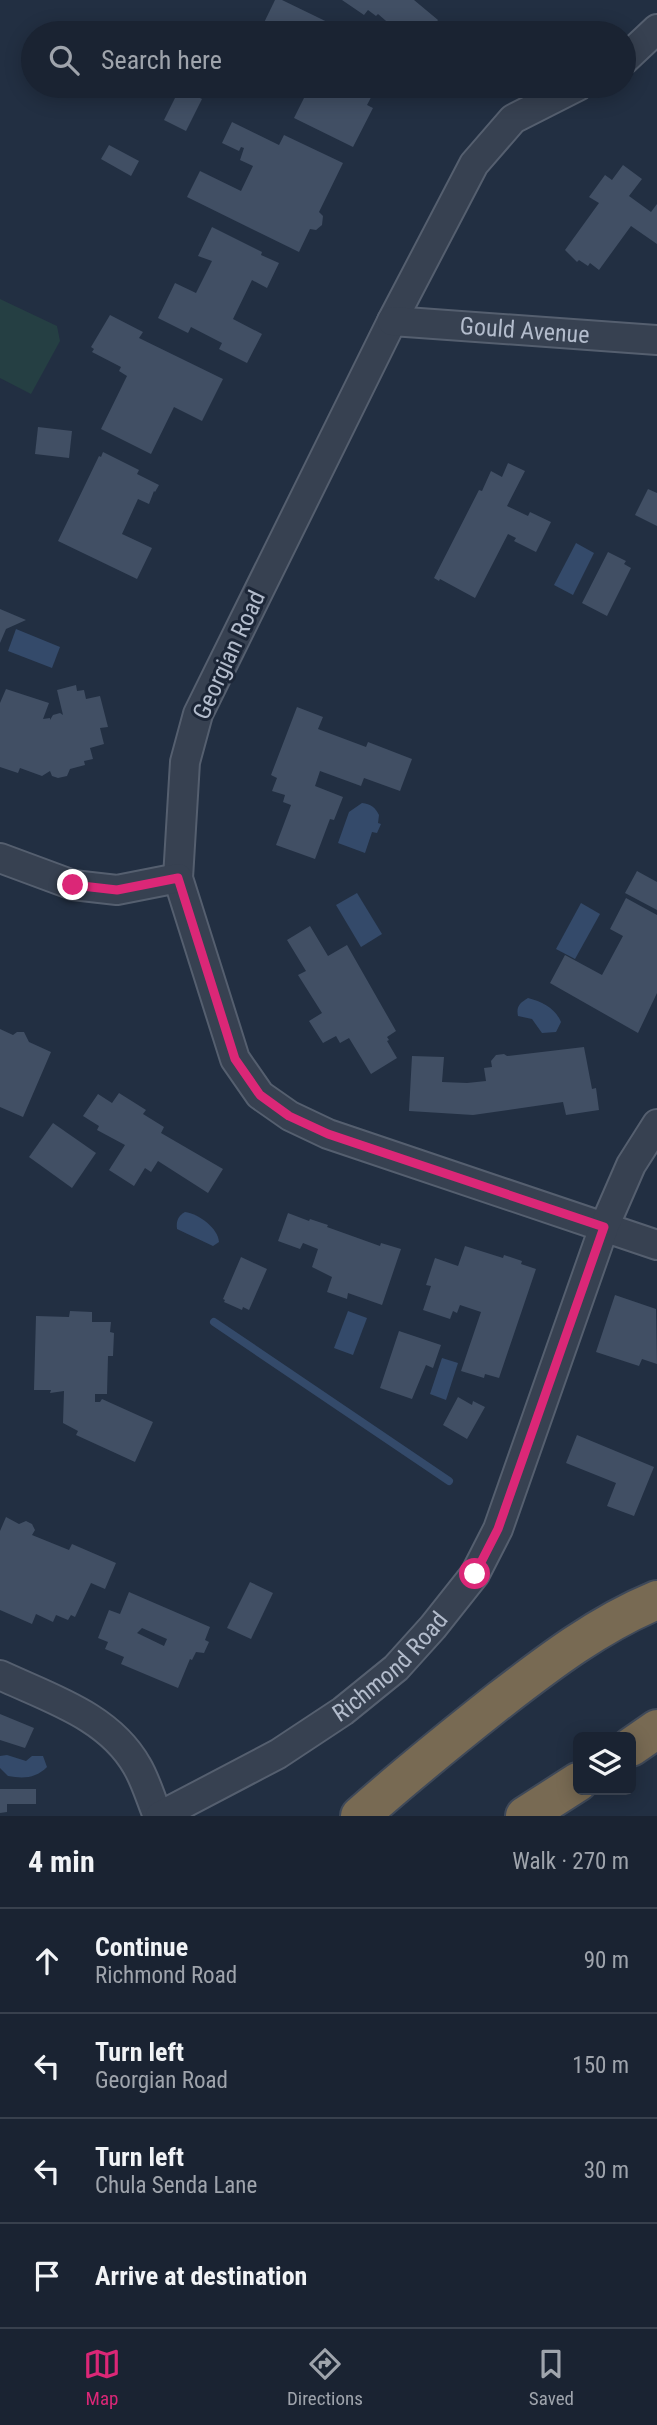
<!DOCTYPE html>
<meta charset="utf-8">
<style>
body{margin:0;font-family:"Roboto Condensed",sans-serif;background:#232b3a;color:#f1f3f6}
.controls{position:absolute;right:21px;bottom:21px;display:grid;overflow:hidden;border-radius:10px;box-shadow:0 4px 18px #0003}
.controls button{width:63px;height:63px;display:grid;place-items:center;padding:0;border:0;border-bottom:2px solid #38404d;background:#1a2332;color:#f1f3f6;font:35px sans-serif}
.stop{position:absolute;width:21px;height:21px;margin:-16px;border:5px solid #db2777;border-radius:50%;background:#fff}
.stop.end{background:#db2777;border-color:#fff;box-shadow:0 2px 7px #0008}
.list{margin:0;padding:0;list-style:none}
h2{display:flex;justify-content:space-between;align-items:center;height:91px;margin:0;padding:0 28px;font-size:30px}
h2 small{font-size:23px;font-weight:400;color:#9fa4ac}
.list li{display:grid;grid-template-columns:46px 1fr auto;gap:21px;align-items:center;box-sizing:border-box;height:105px;padding:0 28px;border-top:2px solid #38404d}
.list b{display:block;font-size:26px;white-space:nowrap}
.list p{margin:0;font-size:23px;white-space:nowrap;color:#9fa4ac}
.list em{font-size:23px;font-style:normal;color:#9fa4ac}
.icon{flex:none;width:38px;height:38px;fill:none;stroke:currentColor;stroke-width:2;stroke-linecap:round;stroke-linejoin:round}
.map{position:relative;flex:none;width:657px;height:1816px;overflow:hidden}
.search{position:absolute;background:#1a2332;box-shadow:0 4px 18px #0003;left:21px;right:21px;top:21px;height:77px;display:flex;align-items:center;gap:18px;box-sizing:border-box;padding:0 24px;border-radius:38px;color:#9fa4ac;font-size:26px}
.sheet{height:511px;background:#1a2332}
nav{display:flex;justify-content:space-around;align-items:center;box-sizing:border-box;height:98px;border-top:2px solid #38404d;background:#1a2332;font-size:19px;color:#9fa4ac}
nav a{display:grid;justify-items:center;gap:4px}
nav .on{color:#db2777}
.map>svg:first-child{display:block}
.green{fill:#253f43}
.water{fill:#344a6a}
.lines{fill:none;stroke-linecap:round;stroke-linejoin:round}
.stream{stroke:#344a6a;stroke-width:8}
.building{fill:#414f64;fill-rule:evenodd}
.minor-casing{stroke:#555f6f;stroke-width:32}
.highway-casing{stroke:#3f4959;stroke-width:42}
.minor{stroke:#374151;stroke-width:28}
.highway{stroke:#786a53;stroke-width:38}
.route{stroke:#db2777;stroke-width:9}
.labels{text-anchor:middle;stroke-width:6;stroke-linejoin:round;paint-order:stroke}
.street-label{font-size:24px;fill:#b3bccc;stroke:#1c2637}
</style>
<div class="map">
<svg width="657" height="1816" viewBox="0 0 657 1816">
<rect width="100%" height="100%" fill="#222f42"/>
<path class="green" d="M0 299 57 326 60 341 31 394 0 378Z"/>
<g class="water">
<path d="M576 543 594 553 573 595 554 585Z"/>
<path d="M16 629 60 647 52 668 8 651Z"/>
<path d="M362 803C371 804 375 807 379 815L378 823 381 824 377 833 372 832 365 853 338 843 349 812Z"/>
<path d="M357 893 382 934 361 947 336 905Z"/>
<path d="M581 903 600 914 575 959 556 949Z"/>
<path d="M528 998C543 1002 555 1008 561 1022L556 1032 542 1033 532 1019 518 1016C516 1006 520 1003 528 998Z"/>
<path d="M185 1212C199 1214 218 1228 219 1242L213 1246 177 1229C176 1221 178 1216 185 1212Z"/>
<path d="M348 1311 367 1318 353 1355 334 1348Z"/>
<path d="M442 1358 458 1363 446 1400 430 1394Z"/>
<path d="M7 1755 26 1761 32 1756H43L47 1767C36 1778 24 1779 8 1776L0 1768V1756Z"/>
</g>
<g class="lines">
<path class="stream" d="M214 1322 449 1481"/>
</g>
<g class="building">
<path d="M275 0H282L350 33H259Z"/>
<path d="M342 0H414L438 20 429 33H400L378 14 376 16 368 10 364 15Z"/>
<path d="M310 86H377L367 105 373 108 353 147 294 118Z"/>
<path d="M180 88 202 99 186 131 164 120Z"/>
<path d="M232 122 279 145 284 135 343 163 319 212 323 216 322 225 316 230 310 229 299 252 187 197 200 171 241 191 253 166 240 160 244 148 241 147 239 151 222 143Z"/>
<path d="M109 145 139 161 131 176 101 159Z"/>
<path d="M623 165 642 179 629 196 651 212 657 204V244L631 226 599 270 590 263 588 266 579 260 577 262 565 250 599 203 589 197 605 175 612 180Z"/>
<path d="M212 227 262 252 261 255 279 263 267 288 252 280 233 319 262 334 247 363 219 349 222 343 191 327 188 333 158 318 175 283 196 293 212 261 198 256Z"/>
<path d="M110 315 143 332 139 338 223 379 202 421 174 407 151 454 101 429 127 376 119 371 121 367 92 352 94 349 91 347Z"/>
<path d="M38 427 72 431 69 458 35 454Z"/>
<path d="M103 452 139 470 137 474 159 485 155 492 154 491 149 504 138 499 122 534 152 548 137 579 58 541 99 456 101 457Z"/>
<path d="M508 463 525 471 507 506 528 516 530 512 551 522 536 552 514 541 516 538 508 534 475 598 440 579 439 581 434 578 479 490 482 491 491 471 502 477Z"/>
<path d="M648 489 657 493V526L635 515Z"/>
<path d="M608 552 626 561 624 564 631 568 607 616 582 603Z"/>
<path d="M0 609 26 620 6 629 0 643Z"/>
<path d="M76 685 77 691 84 690 86 699 100 696 108 727 100 728 104 744 90 748 93 759 84 761 85 765 70 769 67 776 58 778 52 776 50 771 42 776 20 768 18 773 0 767V703L6 689 49 703 43 719 50 718V720L53 715 60 713 63 715 57 690Z"/>
<path d="M297 707 323 717 318 729 366 747 368 742 412 759 400 791 364 778 361 786 320 771 315 786 343 797 334 820 330 819 315 859 276 845 291 805 283 802 285 795 272 791 277 778 271 775Z"/>
<path d="M637 871 657 882V910L625 893Z"/>
<path d="M626 898 657 915V993L638 1033 550 983 565 955 602 975 623 936 610 929Z"/>
<path d="M310 926 328 956 347 945 396 1031 387 1037 389 1040 387 1041 397 1058 371 1074 349 1038 340 1043 336 1036 323 1043 309 1021 322 1013 298 975 306 971 287 940Z"/>
<path d="M0 1029 13 1035 17 1032H24L29 1042 51 1052 23 1117 0 1107Z"/>
<path d="M584 1047 592 1089 596 1088 599 1110 566 1115 563 1102 473 1115 409 1111 412 1056 444 1057 442 1082 467 1083 486 1081 484 1068 492 1067 491 1061 496 1055 504 1054 507 1056Z"/>
<path d="M119 1093 146 1110 143 1114 164 1127 161 1133 223 1169 208 1193 158 1161 151 1172 145 1168 134 1186 109 1170 125 1145 97 1130 99 1126 83 1116 98 1094 112 1103Z"/>
<path d="M53 1123 96 1153 72 1188 29 1157Z"/>
<path d="M288 1213 309 1221 310 1219 328 1225 327 1227 380 1246 381 1243 401 1249 382 1305 348 1293 347 1299 327 1292 332 1277 312 1267 318 1249 303 1243 300 1249 278 1241Z"/>
<path d="M465 1246 503 1258 504 1255 522 1261 521 1264 536 1269 499 1378 485 1374 484 1378 461 1371 481 1312 460 1305 457 1313 453 1311 450 1319 423 1310 431 1286 426 1285 435 1258 458 1266Z"/>
<path d="M241 1257 267 1269 249 1310 243 1307 242 1310 224 1302 225 1300 223 1299Z"/>
<path d="M615 1295 656 1309 657 1364 642 1359 639 1366 596 1352Z"/>
<path d="M70 1311 92 1312V1322H111L110 1332 114 1333 113 1356H108L107 1394H95V1402H100L102 1399 153 1422 135 1462 76 1435 78 1431 63 1423 64 1391 50 1393 51 1390H34L36 1316 69 1317Z"/>
<path d="M399 1331 441 1345 433 1368 426 1365 412 1399 380 1388Z"/>
<path d="M458 1397 472 1405 473 1401 485 1407 467 1439 443 1425Z"/>
<path d="M577 1435 654 1467 634 1516 607 1506 616 1483 566 1463Z"/>
<path d="M6 1517 19 1524 26 1521 32 1524 35 1530 32 1535 69 1550 72 1544 116 1563 105 1589 91 1583 75 1617 71 1615 68 1620 56 1615 53 1622 36 1614 32 1624 0 1610V1531Z"/>
<path d="M250 1582 273 1593 251 1639 227 1628Z"/>
<path d="M129 1592 210 1627 205 1640 209 1642 204 1653 196 1652 192 1660 190 1659 178 1688 121 1664 124 1657 105 1649 108 1642 98 1638 109 1610 120 1614ZM142 1628 167 1639 164 1646 137 1633Z"/>
<path d="M0 1714 34 1728 25 1748 0 1740Z"/>
<path d="M0 1789H36V1804H7V1812L0 1813Z"/>
</g>
<g class="lines">
<defs>
<g id="minor">
<path d="M624 60 657 29"/>
<path d="M578 86 513 119 474 164 392 321 198 714 185 762 178 878 235 1059 260 1095 290 1116 328 1134 657 1245"/>
<path id="s1" d="M392 321 657 340"/>
<path d="M0 858 73 885 117 890 178 878"/>
<path d="M0 1675C49 1698 109 1716 137 1766 146 1781 151 1800 158 1816"/>
<path id="s2" d="M160 1816 278 1754 343 1711 396 1668 433 1627 475 1574 498 1529 604 1227 631 1165 657 1124"/>
</g>
<g id="highway">
<path d="M631 1747 657 1729"/>
<path d="M360 1816C405 1776 452 1738 500 1700 549 1662 599 1624 657 1600"/>
<path d="M525 1816 578 1782"/>
</g>
</defs>
<use href="#minor" class="minor-casing"/>
<use href="#highway" class="highway-casing"/>
<use href="#minor" class="minor"/>
<use href="#highway" class="highway"/>
</g>
<g class="lines">
<path class="route" d="M73 885 117 890 178 878 235 1059 260 1095 289 1116 328 1134 604 1227 498 1529 475 1574"/>
</g>
<g class="labels">
<g class="street-label">
<text dy="8" stroke="none"><textPath href="#s1" startOffset="133">Gould Avenue</textPath></text>
<text transform="translate(229 655) rotate(-65)" y="8">Georgian Road</text>
<text dy="8" stroke="none"><textPath href="#s2" startOffset="276">Richmond Road</textPath></text>
</g>
</g>
</svg>
<div class="controls">
<button><svg class="icon" aria-label="layers" viewBox="0 0 24 24"><path d="M12 4l9 5-9 5-9-5zM3 14l9 5 9-5"/></svg></button>
</div>
<div class="stop" style="left:475px;top:1574px"></div>
<div class="stop end" style="left:73px;top:885px"></div>
<div class="search"><svg class="icon" aria-label="search" viewBox="0 0 24 24"><circle cx="10" cy="10" r="6"/><path d="M15 15l6 6"/></svg>Search here</div>
</div>
<section class="sheet">
<h2>4 min<small>Walk · 270 m</small></h2>
<ul class="list">
<li><svg class="icon" aria-label="ahead" viewBox="0 0 24 24"><path d="M12 20V5M6 11l6-6 6 6"/></svg><div><b>Continue</b><p>Richmond Road</p></div><em>90 m</em></li>
<li><svg class="icon" aria-label="left" viewBox="0 0 24 24"><path d="M17 20v-9H6M10 6l-5 5 5 5"/></svg><div><b>Turn left</b><p>Georgian Road</p></div><em>150 m</em></li>
<li><svg class="icon" aria-label="left" viewBox="0 0 24 24"><path d="M17 20v-9H6M10 6l-5 5 5 5"/></svg><div><b>Turn left</b><p>Chula Senda Lane</p></div><em>30 m</em></li>
<li><svg class="icon" aria-label="arrive" viewBox="0 0 24 24"><path d="M6 21V4h12l-3 4 3 4H6"/></svg><div><b>Arrive at destination</b></div></li>
</ul>
</section>
<nav>
<a class="on"><svg class="icon" aria-label="map" viewBox="0 0 24 24"><path d="M3 6l6-2 6 2 6-2v14l-6 2-6-2-6 2zM9 4v14M15 6v14"/></svg>Map</a>
<a><svg class="icon" aria-label="directions" viewBox="0 0 24 24"><path d="M12 3l9 9-9 9-9-9zM9 14v-3h6M13 9l2 2-2 2"/></svg>Directions</a>
<a><svg class="icon" aria-label="saved" viewBox="0 0 24 24"><path d="M7 4h10v16l-5-4-5 4z"/></svg>Saved</a>
</nav>
